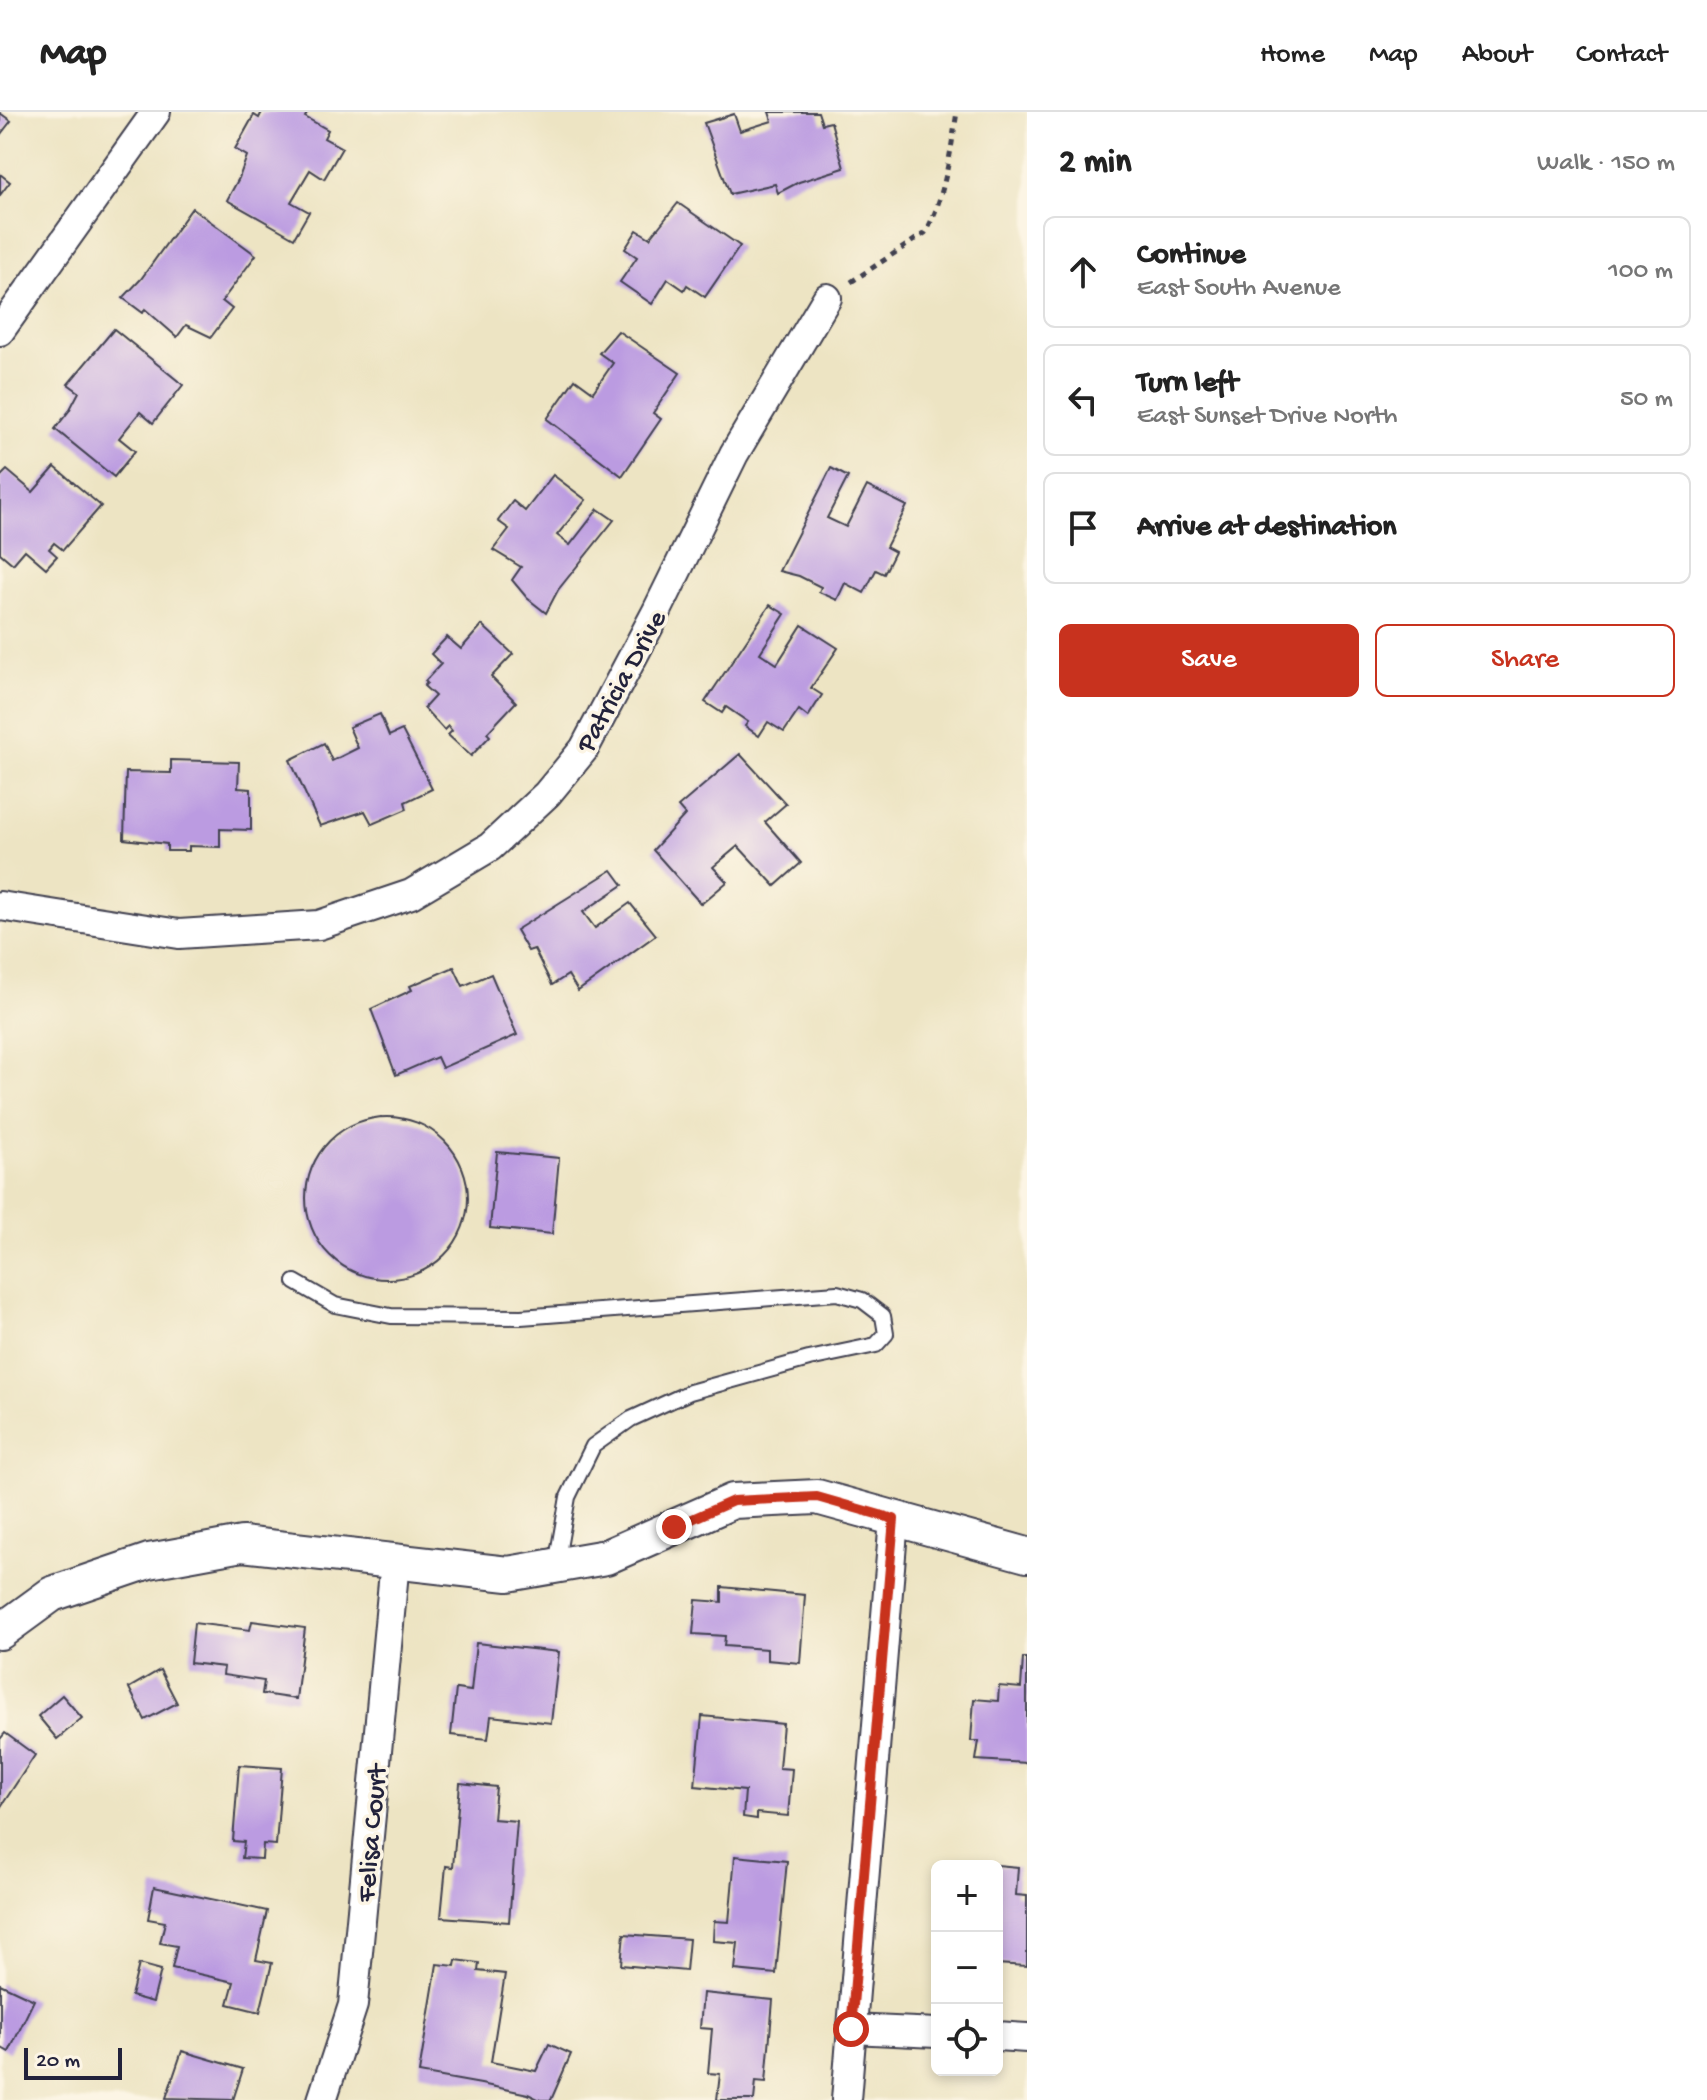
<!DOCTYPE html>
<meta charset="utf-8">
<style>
body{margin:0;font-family:"Gochi Hand",sans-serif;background:#f2f2f2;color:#222}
.controls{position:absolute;right:24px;bottom:24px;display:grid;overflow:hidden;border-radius:12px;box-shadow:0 4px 12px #0003}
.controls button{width:72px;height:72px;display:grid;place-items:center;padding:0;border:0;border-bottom:2px solid #e0e0e0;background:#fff;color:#222;font:40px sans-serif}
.scale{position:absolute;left:24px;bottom:20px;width:98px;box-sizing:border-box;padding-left:8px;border:4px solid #22223b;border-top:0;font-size:22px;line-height:28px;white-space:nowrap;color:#22223b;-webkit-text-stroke:6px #fcf5e5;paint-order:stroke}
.stop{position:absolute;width:24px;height:24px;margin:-18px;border:6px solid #c8321e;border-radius:50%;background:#fff}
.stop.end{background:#c8321e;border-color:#fff;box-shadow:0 2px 8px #0008}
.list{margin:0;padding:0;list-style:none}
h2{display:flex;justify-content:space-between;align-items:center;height:104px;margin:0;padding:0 32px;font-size:34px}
h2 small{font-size:26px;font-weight:400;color:#767676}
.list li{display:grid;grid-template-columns:52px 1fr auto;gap:24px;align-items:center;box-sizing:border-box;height:112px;margin:0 16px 16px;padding:0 16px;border:2px solid #e0e0e0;border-radius:12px}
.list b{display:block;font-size:30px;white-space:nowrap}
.list p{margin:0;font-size:26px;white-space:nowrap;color:#767676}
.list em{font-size:26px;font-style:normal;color:#767676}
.actions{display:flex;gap:16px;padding:24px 32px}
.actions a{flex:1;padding:18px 0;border:2px solid #c8321e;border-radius:12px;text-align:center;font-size:28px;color:#c8321e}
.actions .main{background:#c8321e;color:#fff}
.icon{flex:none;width:44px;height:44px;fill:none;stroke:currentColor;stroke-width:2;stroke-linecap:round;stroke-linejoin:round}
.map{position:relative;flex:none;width:1027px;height:1988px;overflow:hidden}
header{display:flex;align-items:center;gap:48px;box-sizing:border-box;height:112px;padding:0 40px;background:#fff;border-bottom:2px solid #e0e0e0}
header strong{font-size:38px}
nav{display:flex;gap:44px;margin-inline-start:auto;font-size:28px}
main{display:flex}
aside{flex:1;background:#fff}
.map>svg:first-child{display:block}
.building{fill:#bb9be1}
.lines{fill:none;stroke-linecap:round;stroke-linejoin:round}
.service-casing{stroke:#403f4f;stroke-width:18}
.minor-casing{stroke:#403f4f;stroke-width:32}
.tertiary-casing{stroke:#403f4f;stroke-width:38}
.path{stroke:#403f4f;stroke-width:5;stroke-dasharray:6 6;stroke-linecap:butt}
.service{stroke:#fff;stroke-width:14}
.minor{stroke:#fff;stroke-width:28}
.tertiary{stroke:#fff;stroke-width:34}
.route{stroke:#c8321e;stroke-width:10}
.labels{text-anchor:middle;stroke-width:7;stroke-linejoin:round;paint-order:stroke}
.street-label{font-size:28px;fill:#22223b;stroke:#fcf5e5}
</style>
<header>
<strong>Map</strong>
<nav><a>Home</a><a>Map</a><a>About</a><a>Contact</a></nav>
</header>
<main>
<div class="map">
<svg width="1027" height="1988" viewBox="0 0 1027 1988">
<rect width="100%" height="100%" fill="#fcf5e5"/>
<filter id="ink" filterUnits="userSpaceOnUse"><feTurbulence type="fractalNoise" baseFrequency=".0125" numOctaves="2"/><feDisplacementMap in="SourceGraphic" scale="16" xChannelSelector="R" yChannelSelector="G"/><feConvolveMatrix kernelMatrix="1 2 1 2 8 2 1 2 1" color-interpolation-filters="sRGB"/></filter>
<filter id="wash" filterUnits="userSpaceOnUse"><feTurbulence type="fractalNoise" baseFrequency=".006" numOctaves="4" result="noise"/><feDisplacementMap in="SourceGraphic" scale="32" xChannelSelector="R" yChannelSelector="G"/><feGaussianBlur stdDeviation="1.8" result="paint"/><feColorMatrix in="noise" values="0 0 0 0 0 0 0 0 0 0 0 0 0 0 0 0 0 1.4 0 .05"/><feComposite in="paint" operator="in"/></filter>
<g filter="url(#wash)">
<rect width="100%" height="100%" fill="#ede4c3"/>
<g id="blocks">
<g class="building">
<path d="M262 0H308L305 5 328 18 324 26 342 36 324 67 310 58 291 90 309 100 294 126 227 88 239 66 247 44 235 37 254 3 259 6Z"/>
<path d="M769 0H818L822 12 831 10 844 56 799 70 778 81 775 72 730 82 704 11 734 2 740 19 772 9Z"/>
<path d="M0 1 11 9 0 23Z"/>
<path d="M0 62 10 70 0 83Z"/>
<path d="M678 91 740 134 705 185 687 173 684 178 668 167 652 192 620 170 637 145 625 137 637 118 650 126Z"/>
<path d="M192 96 256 143 222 189 232 197 211 225 186 213 177 225 145 197 143 201 123 186 141 167Z"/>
<path d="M114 217 183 273 153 311 140 300 119 326 135 339 114 365 55 317 69 299 79 280 68 272Z"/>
<path d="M618 219 680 261 653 301 661 307 622 364 547 307 575 267 593 280 613 251 599 241Z"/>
<path d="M55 355 101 394 63 438 54 431 49 437 57 444 46 456 25 438 13 452 0 441V365L7 358 33 380Z"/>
<path d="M831 356 848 365 827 406 846 415 867 374 907 394 886 435 895 440 884 462 876 458 864 481 845 471 837 488 819 480 821 475 799 464 779 459Z"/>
<path d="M553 363 586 388 557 423 570 433 598 397 614 408 558 478 546 501 527 486 512 468 521 455 493 438 509 417 498 409 513 389 525 399Z"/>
<path d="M770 493 785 502 760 541 777 552 802 513 838 536 811 576 822 583 808 605 799 598 784 620 768 610 759 624 745 614 748 610 726 595 722 601 705 590Z"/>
<path d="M482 513 513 542 491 565 516 590 487 621 490 624 471 644 448 623 452 619 448 614 444 618 424 596 435 584 424 574 427 571 425 569 441 552 431 542 447 525 461 537Z"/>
<path d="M380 602 389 624 402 618 432 677 405 690 407 697 372 712 365 699 320 714 290 648 324 631 332 649 358 636 349 615Z"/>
<path d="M740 642 786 692 765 710 801 751 775 774 738 734 713 755 727 770 701 792 653 738 685 703 678 695Z"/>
<path d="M171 648 239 650 238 676 251 677V718L220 717V735L189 734V739H167V732L124 727 126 660 171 661Z"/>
<path d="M612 758 623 773 583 800 595 816 630 791 656 823 578 879 568 863 552 873 534 837 528 839 516 818Z"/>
<path d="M454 855 463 874 491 862 517 923 442 956 437 945 396 963 371 897 412 878 410 874Z"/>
<circle cx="387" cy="1086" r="81"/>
<path d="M497 1040 559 1046 552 1122 490 1116Z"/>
<path d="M722 1475 805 1483 800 1551 767 1548V1537L724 1534 725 1524 693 1522 696 1488 722 1490Z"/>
<path d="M252 1509 305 1516 296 1587 262 1582 264 1569 223 1563 224 1555 190 1551 194 1511 250 1518Z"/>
<path d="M476 1531 559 1540 551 1611 491 1604 488 1627 451 1623 456 1577 471 1579Z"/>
<path d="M1023 1546H1027V1651L976 1648 979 1629H971L974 1587 998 1589 999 1574 1021 1576Z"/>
<path d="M160 1558 177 1591 145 1608 129 1576Z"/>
<path d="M62 1583 82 1606 57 1627 38 1604Z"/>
<path d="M702 1604 783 1612 779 1656 792 1657 788 1704 757 1701V1707L743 1705 745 1679 695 1674Z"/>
<path d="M5 1621 35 1643 0 1696V1627Z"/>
<path d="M239 1653 282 1656 276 1733 263 1732 262 1747 242 1746 244 1730 233 1729Z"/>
<path d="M460 1671 496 1675 493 1707 517 1709 509 1810 441 1805 446 1754 453 1755Z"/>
<path d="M735 1744 787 1749 776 1862 735 1858 738 1831 713 1829 714 1809 729 1810Z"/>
<path d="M997 1753 1018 1755 1016 1783 1027 1784V1854L997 1852Z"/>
<path d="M154 1775 267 1799 256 1848 272 1851 260 1900 228 1892 234 1870 172 1856 177 1834 160 1831 165 1810 148 1807Z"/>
<path d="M624 1822 689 1827 686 1859 621 1853Z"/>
<path d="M456 1848 479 1851 478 1859 505 1862 491 1950 536 1959 549 1932 571 1942 551 1988H540L528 1982 481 1972 419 1961 437 1852 455 1854Z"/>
<path d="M139 1852 161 1858 153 1890 131 1884Z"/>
<path d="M0 1872 34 1888 9 1940 0 1935Z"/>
<path d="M703 1881 773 1888 766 1970 756 1969 754 1988H717L720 1962 708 1961 712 1917 700 1916Z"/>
<path d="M182 1939 243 1957 233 1988 166 1986Z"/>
</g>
</g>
</g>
<g filter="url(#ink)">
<use href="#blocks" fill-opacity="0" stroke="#403f4f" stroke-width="2"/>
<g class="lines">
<defs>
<path id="service" d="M295 1170 335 1193 391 1204 521 1205 837 1181 862 1188 883 1204 886 1222 876 1233 809 1247 690 1280 631 1307 593 1334 568 1385 556 1453"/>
<g id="minor">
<path d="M0 219 156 0"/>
<path d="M0 794 179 822 319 813 411 782 490 735 547 682 584 637 657 499 734 342 827 186"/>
<path d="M851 1917 937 1921"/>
<path d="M997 1924 1027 1926"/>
<path d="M322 1988 353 1893 395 1449"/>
<path d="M846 1988 894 1407"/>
</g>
<path id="tertiary" d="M0 1520 52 1482 149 1449 242 1432 508 1462 606 1445 733 1389 817 1385 1027 1443"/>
</defs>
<use href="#service" class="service-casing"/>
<use href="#minor" class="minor-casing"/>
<use href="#tertiary" class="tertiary-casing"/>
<path class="path" d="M851 170 925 121C944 90 951 37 957 0"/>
<use href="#service" class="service"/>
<use href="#minor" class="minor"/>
<use href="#tertiary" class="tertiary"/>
</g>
</g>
<g class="lines" filter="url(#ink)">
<path class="route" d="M674 1415 733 1389 817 1385 894 1407 851 1917"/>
</g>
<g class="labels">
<g class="street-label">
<text transform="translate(619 568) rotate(-61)" y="10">Patricia Drive</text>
<text transform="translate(369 1721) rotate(-85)" y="10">Felisa Court</text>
</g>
</g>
</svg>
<div class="controls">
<button>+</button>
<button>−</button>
<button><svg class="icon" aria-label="locate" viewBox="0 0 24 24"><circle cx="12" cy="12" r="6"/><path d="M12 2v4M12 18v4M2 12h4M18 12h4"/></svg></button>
</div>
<div class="scale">20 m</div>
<div class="stop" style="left:851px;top:1917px"></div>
<div class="stop end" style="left:674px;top:1415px"></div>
</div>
<aside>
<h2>2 min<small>Walk · 150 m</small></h2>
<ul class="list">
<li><svg class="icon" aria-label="ahead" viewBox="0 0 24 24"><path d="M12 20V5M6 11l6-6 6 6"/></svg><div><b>Continue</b><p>East South Avenue</p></div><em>100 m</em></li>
<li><svg class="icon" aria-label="left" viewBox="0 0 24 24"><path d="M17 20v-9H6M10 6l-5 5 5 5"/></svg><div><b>Turn left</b><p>East Sunset Drive North</p></div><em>50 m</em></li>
<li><svg class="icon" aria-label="arrive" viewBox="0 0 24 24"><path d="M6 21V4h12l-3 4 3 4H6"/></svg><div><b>Arrive at destination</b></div></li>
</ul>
<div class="actions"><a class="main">Save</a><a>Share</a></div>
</aside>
</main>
